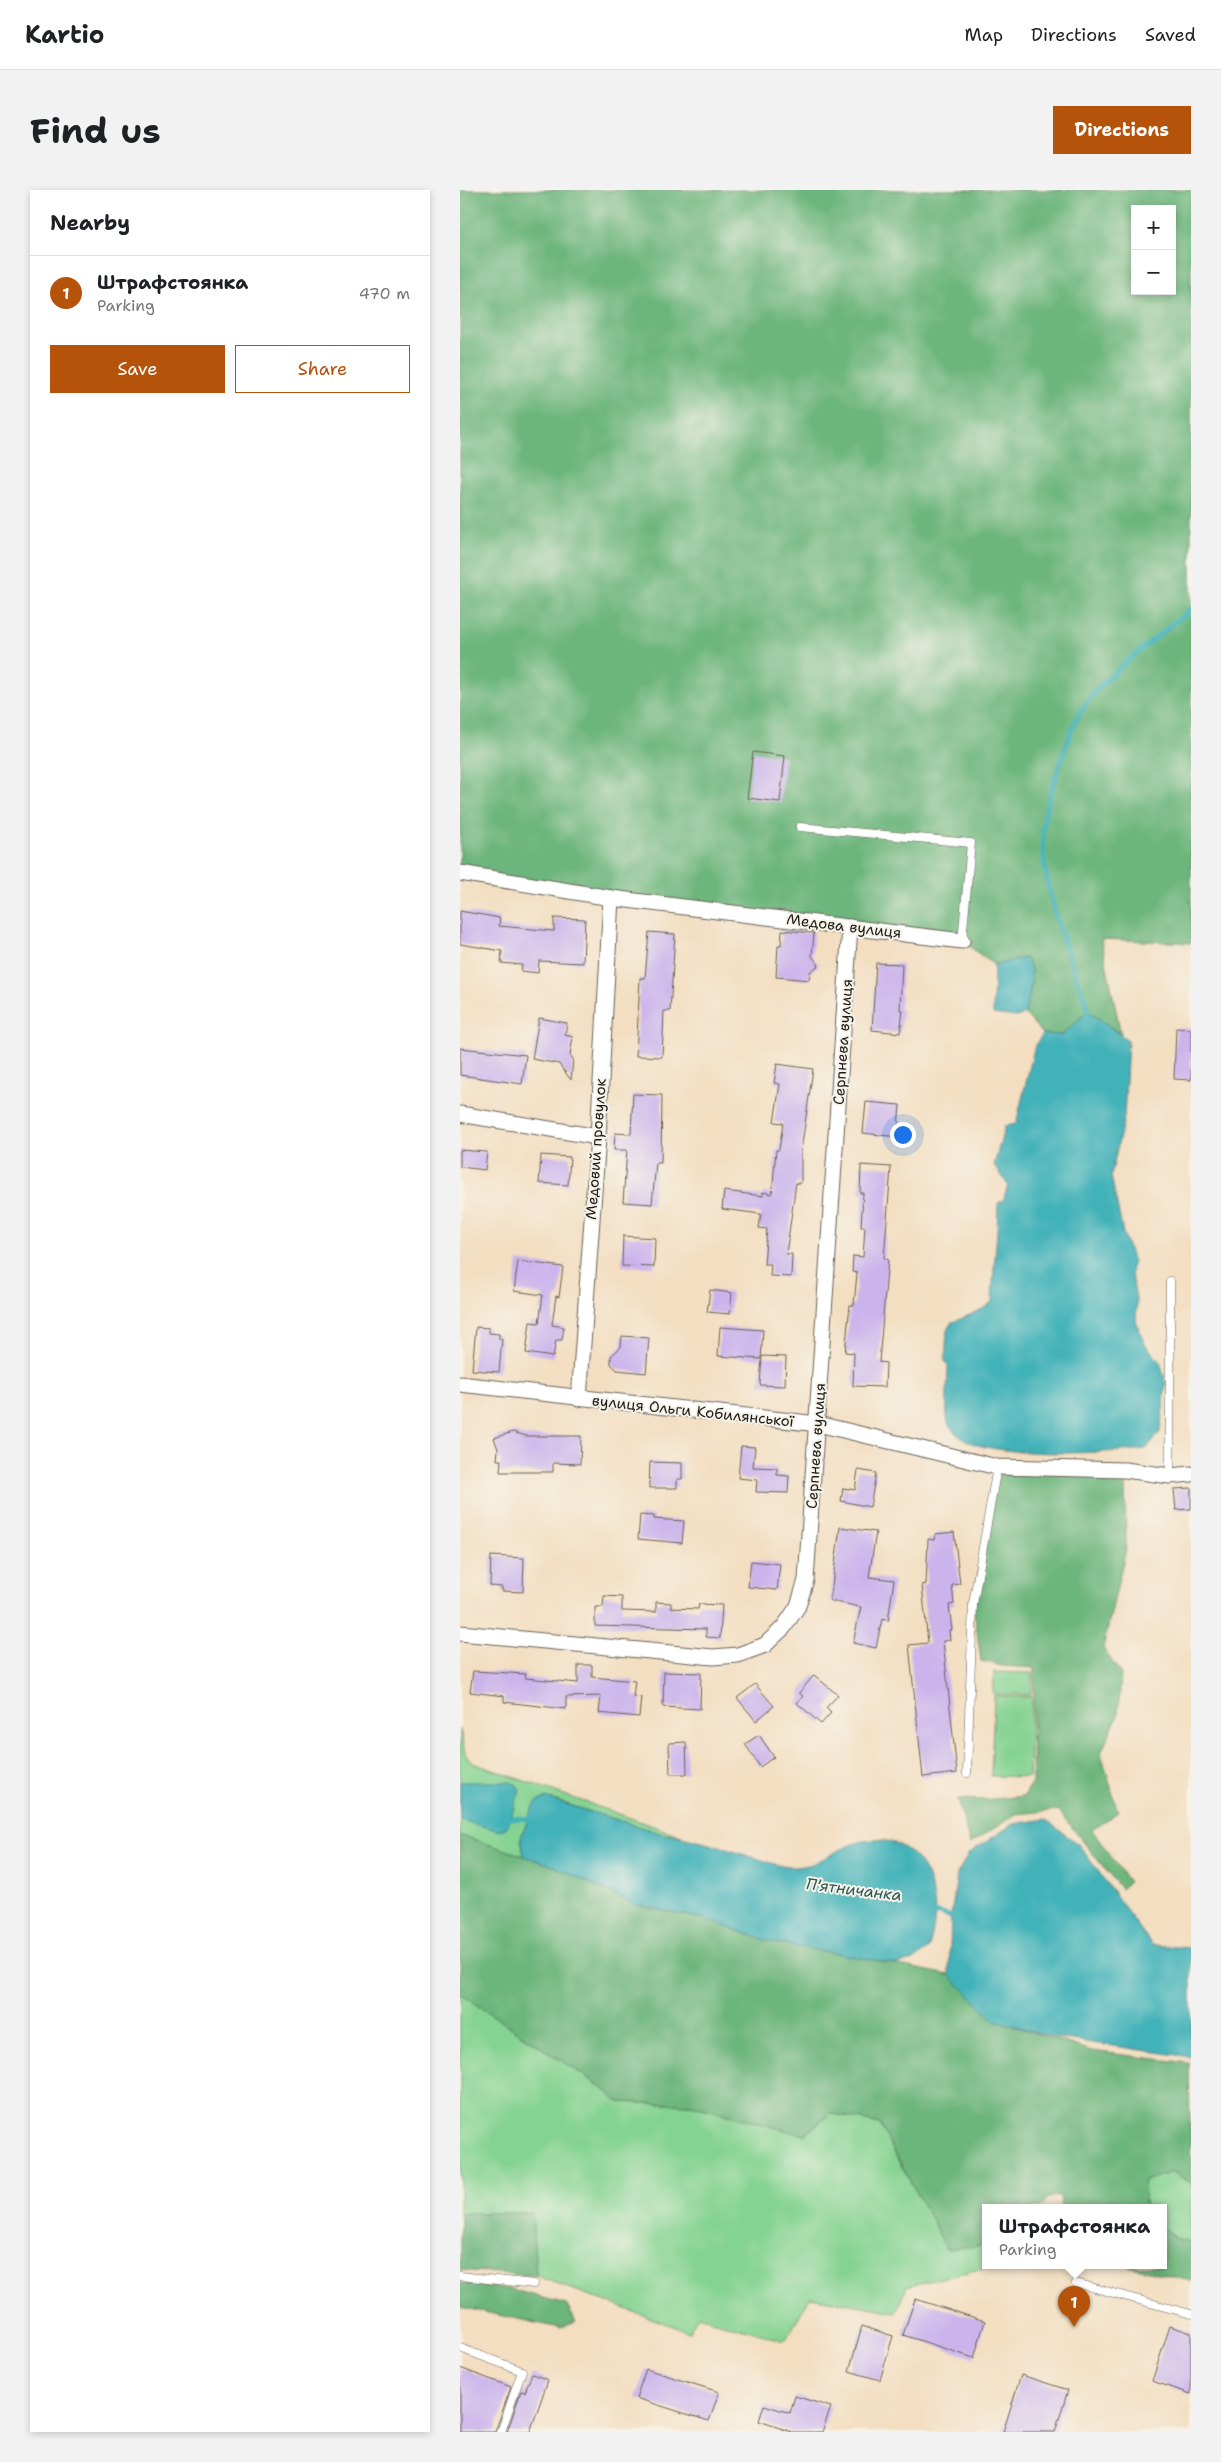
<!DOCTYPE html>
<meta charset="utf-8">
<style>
body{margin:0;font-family:"Shantell Sans",sans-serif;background:#f2f2f2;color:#202124}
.controls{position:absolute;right:15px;top:15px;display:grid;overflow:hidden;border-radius:0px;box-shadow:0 2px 8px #0003}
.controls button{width:45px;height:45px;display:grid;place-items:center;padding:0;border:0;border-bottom:1px solid #e0e0e0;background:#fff;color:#202124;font:25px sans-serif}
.you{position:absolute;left:442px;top:944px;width:18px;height:18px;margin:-12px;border:4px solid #fff;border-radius:50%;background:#1a73e8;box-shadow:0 0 0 8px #1a73e833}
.badge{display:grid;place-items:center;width:32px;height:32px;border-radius:50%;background:#b45309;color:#fff;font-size:16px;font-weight:700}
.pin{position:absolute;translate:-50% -41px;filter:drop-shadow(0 1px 2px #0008)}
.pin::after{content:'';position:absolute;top:26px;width:18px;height:15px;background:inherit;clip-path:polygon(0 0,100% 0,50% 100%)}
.popup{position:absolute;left:522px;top:2014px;width:185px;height:65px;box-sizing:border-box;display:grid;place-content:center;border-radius:0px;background:#fff;filter:drop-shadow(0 1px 4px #0005);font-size:16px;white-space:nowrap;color:#757577}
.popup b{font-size:19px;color:#202124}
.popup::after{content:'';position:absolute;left:50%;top:100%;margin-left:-10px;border:10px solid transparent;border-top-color:#fff}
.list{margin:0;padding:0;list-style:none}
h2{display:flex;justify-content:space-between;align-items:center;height:65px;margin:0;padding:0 20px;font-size:21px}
h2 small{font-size:16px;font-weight:400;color:#757577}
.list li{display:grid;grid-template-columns:32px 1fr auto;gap:15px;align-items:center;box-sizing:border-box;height:75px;padding:0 20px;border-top:1px solid #e0e0e0}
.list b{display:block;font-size:19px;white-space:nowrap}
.list p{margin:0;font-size:16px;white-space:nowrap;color:#757577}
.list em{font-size:16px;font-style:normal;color:#757577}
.actions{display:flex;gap:10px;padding:15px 20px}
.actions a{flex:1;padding:11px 0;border:1px solid #b45309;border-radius:0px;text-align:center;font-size:18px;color:#b45309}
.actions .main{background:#b45309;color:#fff}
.map{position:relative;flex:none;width:731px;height:2242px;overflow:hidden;border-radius:0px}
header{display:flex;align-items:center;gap:30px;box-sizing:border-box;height:70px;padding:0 25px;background:#fff;border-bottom:1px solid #e0e0e0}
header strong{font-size:24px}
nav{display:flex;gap:28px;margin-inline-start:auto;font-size:18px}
.intro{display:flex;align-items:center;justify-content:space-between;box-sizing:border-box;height:120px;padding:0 30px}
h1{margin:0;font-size:35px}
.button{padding:12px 22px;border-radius:0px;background:#b45309;color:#fff;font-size:18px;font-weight:700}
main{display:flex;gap:30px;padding:0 30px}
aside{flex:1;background:#fff;border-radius:0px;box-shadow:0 2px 8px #0003}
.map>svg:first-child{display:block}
.green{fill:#85d392;stroke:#507857}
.forest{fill:#6cb57c;stroke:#44684c;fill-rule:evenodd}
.water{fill:#42b2b9;stroke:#2f676a}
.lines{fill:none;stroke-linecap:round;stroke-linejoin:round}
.stream{stroke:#42b2b9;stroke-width:5}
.building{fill:#cbb4ec}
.lane-casing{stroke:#676056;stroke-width:9}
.street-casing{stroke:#676056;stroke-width:17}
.lane{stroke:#fff;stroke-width:8}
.street{stroke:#fff;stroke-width:15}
.labels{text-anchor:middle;stroke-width:4;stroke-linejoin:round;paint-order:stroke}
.street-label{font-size:15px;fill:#1c1c1c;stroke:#f7f3e8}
.water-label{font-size:16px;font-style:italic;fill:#2b585b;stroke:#f7f3e8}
</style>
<header>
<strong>Kartio</strong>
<nav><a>Map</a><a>Directions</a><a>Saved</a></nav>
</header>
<div class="intro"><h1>Find us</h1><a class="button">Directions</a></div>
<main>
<aside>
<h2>Nearby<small></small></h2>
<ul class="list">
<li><span class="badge">1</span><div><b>Штрафстоянка</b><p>Parking</p></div><em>470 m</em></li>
</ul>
<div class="actions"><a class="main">Save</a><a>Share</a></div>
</aside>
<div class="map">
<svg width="731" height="2242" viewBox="0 0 731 2242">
<rect width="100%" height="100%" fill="#f7f3e8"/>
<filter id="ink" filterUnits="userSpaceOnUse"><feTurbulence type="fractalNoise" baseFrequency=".02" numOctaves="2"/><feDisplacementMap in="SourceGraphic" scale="10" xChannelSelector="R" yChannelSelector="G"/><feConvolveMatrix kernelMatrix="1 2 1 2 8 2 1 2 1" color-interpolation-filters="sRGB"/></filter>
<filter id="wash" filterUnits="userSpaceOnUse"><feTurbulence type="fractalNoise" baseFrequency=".0096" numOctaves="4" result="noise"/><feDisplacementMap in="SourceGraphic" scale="20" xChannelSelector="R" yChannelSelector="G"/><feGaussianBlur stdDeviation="1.12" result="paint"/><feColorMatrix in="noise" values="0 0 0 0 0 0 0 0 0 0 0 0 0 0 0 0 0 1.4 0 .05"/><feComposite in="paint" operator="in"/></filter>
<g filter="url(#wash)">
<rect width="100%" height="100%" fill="#f3dec1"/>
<g class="green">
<path d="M534 1482 572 1483 571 1505 533 1504Z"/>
<path d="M534 1506 572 1507 569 1587 531 1586Z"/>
<path d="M0 1539 5 1564 13 1573 222 1646 203 1644 93 1610 73 1617 61 1647 64 1666 0 1645Z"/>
<path d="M0 1804 140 1896 159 1912 231 1915 344 1945 371 1923 420 1934 442 1978 468 2021 518 2056 525 2053V2076H533L447 2096 436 2122 350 2107 325 2151 238 2126 229 2142 76 2086 72 2023H0Z"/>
<path d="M713 1982 731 1993V2052L714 2048 703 2036V2018L685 2016 683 1991Z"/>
</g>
<g class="forest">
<path d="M0 0H731V753L641 749 661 844 628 821 602 845 583 844 565 824C568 807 578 782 565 768L534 775 502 751 0 683ZM675 19H712V101H675Z"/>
<path d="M537 1277 665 1280 666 1359 643 1458 661 1484 658 1525 641 1563 658 1622 632 1640 669 1692 661 1699 598 1620 556 1624 510 1654 498 1609 524 1610 564 1606 572 1593 574 1478 542 1476 521 1471 513 1414Z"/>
<path d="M0 1645 94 1676 176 1715 244 1729 311 1752 348 1757 489 1785 534 1830 632 1861 729 1873 731 1993 713 1982 683 1991 686 2018H601L600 2005 588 2008 580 2018H525V2053L518 2056 486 2059C466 2016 441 1977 420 1934L371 1923 344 1945 231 1915 159 1912 140 1896 0 1804Z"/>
<path d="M0 2023H72L76 2086 0 2080Z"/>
<path d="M703 2036 714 2048 731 2052V2091L667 2076H703Z"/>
<path d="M0 2093 50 2099 106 2114 116 2132 100 2138 0 2117Z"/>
</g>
<g class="water">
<path d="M565 768C578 782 568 807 565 824L556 827 533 824 534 775Z"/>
<path d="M628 821 668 850 664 928 651 986 663 1043 673 1070 671 1083 677 1113 676 1132 685 1154 700 1172 706 1194 700 1242 686 1259C646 1263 542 1268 507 1251 499 1247 492 1241 488 1232 485 1223 488 1187 488 1175L485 1172 487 1140 491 1133 521 1120 532 1112C533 1078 538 1047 538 1013L543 1011 548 995 534 975 545 936 556 934 575 855 583 844 602 845Z"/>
<path d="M0 1592H50L56 1594 60 1600 48 1636 40 1641 0 1630Z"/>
<path d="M86 1608 203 1644C235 1648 265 1659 296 1668 306 1671 318 1676 329 1677 355 1679 373 1660 396 1653 444 1639 473 1675 475 1720 475 1732 472 1746 469 1758L454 1770 436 1774 311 1752 244 1729 176 1715 94 1676 64 1666 61 1647 73 1617 78 1611Z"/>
<path d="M585 1629 619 1655 692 1755 731 1758V1867L597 1848 534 1830 489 1785 491 1727 497 1684 509 1663 553 1634Z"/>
</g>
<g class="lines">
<g class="stream">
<path d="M627 827 628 821C611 768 585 712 583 656 581 627 591 599 601 572 607 553 613 532 624 516 648 482 699 446 731 419"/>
<path d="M44 1628 76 1629"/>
<path d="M468 1720 496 1728"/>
</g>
</g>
<g id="blocks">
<g class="building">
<path d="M293 562 325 566 320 612 287 608Z"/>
<path d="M0 721 40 728 39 736 94 741V728L125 729 123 773 79 771 78 783 61 781 62 775 41 773 42 761 0 754Z"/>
<path d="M322 740 354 743 352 766 359 775 350 782 349 790 316 787 318 755H321Z"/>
<path d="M189 742 215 744 210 821H204L202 867 176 866 180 788H185Z"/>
<path d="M416 773 442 774 440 820H443L440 843 412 840Z"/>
<path d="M79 828 107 833 105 845 113 847 110 865 113 869 111 890 99 874 72 869Z"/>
<path d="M716 838 731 839V890L714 889Z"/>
<path d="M0 858 66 865 62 894 0 885Z"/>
<path d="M317 874 353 879 341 961V993H336L326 1064H332L331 1087 310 1086 311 1074H304L307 1039 299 1038 301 1024 262 1019 264 1001 303 1006V1002L312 1004 316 960H319L323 933 314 932 320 894 314 893Z"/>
<path d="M173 904 202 905 201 973H196L192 1014 163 1012 167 960H154L155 943 171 944Z"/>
<path d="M406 912 440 915 437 947 403 943Z"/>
<path d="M0 960 27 962 25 980 0 977Z"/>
<path d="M81 965 110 967 108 995 79 993Z"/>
<path d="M401 975 431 977 424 1069H428L419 1172 426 1173 425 1197 393 1196 394 1163 385 1162 390 1115H394L397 1083 392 1082 393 1066 403 1067 405 1037H401L403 1003H400Z"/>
<path d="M163 1046 195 1048 194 1077 162 1076Z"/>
<path d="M58 1071 103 1077 99 1107 96 1106 92 1135 104 1137 102 1150H96L93 1167 66 1163 70 1132 79 1133 83 1105 54 1101Z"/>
<path d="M250 1100 272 1103 270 1124 247 1122Z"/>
<path d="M16 1137 29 1138V1143L39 1144V1149H42L39 1182 12 1180Z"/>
<path d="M260 1137 303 1140 301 1169 258 1166Z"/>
<path d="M162 1146 189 1148 186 1183 157 1180 151 1174V1166L161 1157Z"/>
<path d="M302 1166 326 1167 325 1196 300 1195Z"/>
<path d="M53 1242 66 1246H121L120 1274 93 1273V1282H40L41 1270H37L38 1259 34 1248Z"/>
<path d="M281 1256 295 1257 293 1277 317 1278V1285L329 1286 328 1303 296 1302 297 1290 278 1288Z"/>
<path d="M190 1272 222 1273V1289H217V1298H189Z"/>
<path d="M398 1280 416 1283 410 1317 381 1311 383 1298 395 1300Z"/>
<path d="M731 1298V1319L716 1320 714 1299Z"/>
<path d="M180 1325 194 1326V1329L224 1331 222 1353 178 1349Z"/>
<path d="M380 1337 416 1342 409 1387 434 1390 428 1431 422 1429 416 1458 393 1453 401 1417 370 1411Z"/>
<path d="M494 1342 500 1394 492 1395 494 1414 489 1415 492 1440H489L490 1450 483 1451 497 1583 463 1587 449 1455 468 1453 462 1395 466 1394 468 1349 474 1350 475 1344Z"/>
<path d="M31 1366 64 1368 63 1402 42 1401V1397L30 1396Z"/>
<path d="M291 1371 320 1374 317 1400 288 1397Z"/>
<path d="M144 1406 162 1407V1421L196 1422V1412L211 1413V1418L238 1419 239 1414 262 1415 260 1448 246 1447V1439L135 1436V1417H143Z"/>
<path d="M118 1475H132V1487L175 1491 173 1506 181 1507 179 1527 139 1523 141 1506 106 1507V1519L44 1512V1506L10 1502 13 1481 66 1484 65 1488 118 1493Z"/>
<path d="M204 1482 241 1483 240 1519 203 1517Z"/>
<path d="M354 1485 378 1505 366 1518 371 1523 361 1534 337 1513 343 1506 339 1503Z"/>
<path d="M295 1494 314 1516 296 1531 277 1508Z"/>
<path d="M299 1545 314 1567 300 1577 285 1554Z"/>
<path d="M226 1552 227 1584H210L209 1553Z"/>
<path d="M455 2109 525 2131 514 2168 443 2145Z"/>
<path d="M402 2136 433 2146 420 2190 389 2181Z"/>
<path d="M710 2136 731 2143V2204L692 2191Z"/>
<path d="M0 2178 51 2197 35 2242H0Z"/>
<path d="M186 2179 259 2202 249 2231 176 2208Z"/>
<path d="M72 2184 88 2190 70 2242H47L61 2201 65 2202Z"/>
<path d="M561 2185 608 2200 595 2242H543Z"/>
<path d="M335 2206 371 2217 362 2242H332L299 2231 304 2215 330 2223Z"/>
</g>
</g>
</g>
<g filter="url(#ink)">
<use href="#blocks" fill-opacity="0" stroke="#676056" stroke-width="1"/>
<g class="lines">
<defs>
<g id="lane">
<path d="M340 637 511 653 502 751"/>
<path d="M710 1091V1286"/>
<path d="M507 1583 513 1414 537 1277"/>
<path d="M0 2086 74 2094"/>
<path d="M616 2093 731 2124"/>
<path d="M0 2158 62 2181 41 2242"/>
</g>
<g id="street">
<path d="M0 683 151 708 502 751"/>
<path d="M0 924 138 947"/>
<path d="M0 1194 358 1234 537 1277 665 1280 710 1286 731 1284"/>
<path d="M119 1209 138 947 151 708"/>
<path d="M0 1443 253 1467 278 1465 305 1455 324 1437 338 1416 346 1390 390 737"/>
</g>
</defs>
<use href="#lane" class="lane-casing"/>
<use href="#street" class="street-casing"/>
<use href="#lane" class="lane"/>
<use href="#street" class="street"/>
</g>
</g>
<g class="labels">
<g class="street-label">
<text transform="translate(384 736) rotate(7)" y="5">Медова вулиця</text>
<text transform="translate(383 852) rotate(-86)" y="5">Серпнева вулиця</text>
<text transform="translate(136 959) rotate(-86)" y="5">Медовий провулок</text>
<text transform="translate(233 1221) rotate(6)" y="5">вулиця Ольги Кобилянської</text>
<text transform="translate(356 1256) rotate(-86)" y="5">Серпнева вулиця</text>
</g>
<g class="water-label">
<text transform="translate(394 1699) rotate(7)" y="6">П'ятничанка</text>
</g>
</g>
</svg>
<div class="controls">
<button>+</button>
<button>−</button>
</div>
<div class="you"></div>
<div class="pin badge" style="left:614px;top:2137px">1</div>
<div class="popup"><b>Штрафстоянка</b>Parking</div>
</div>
</main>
